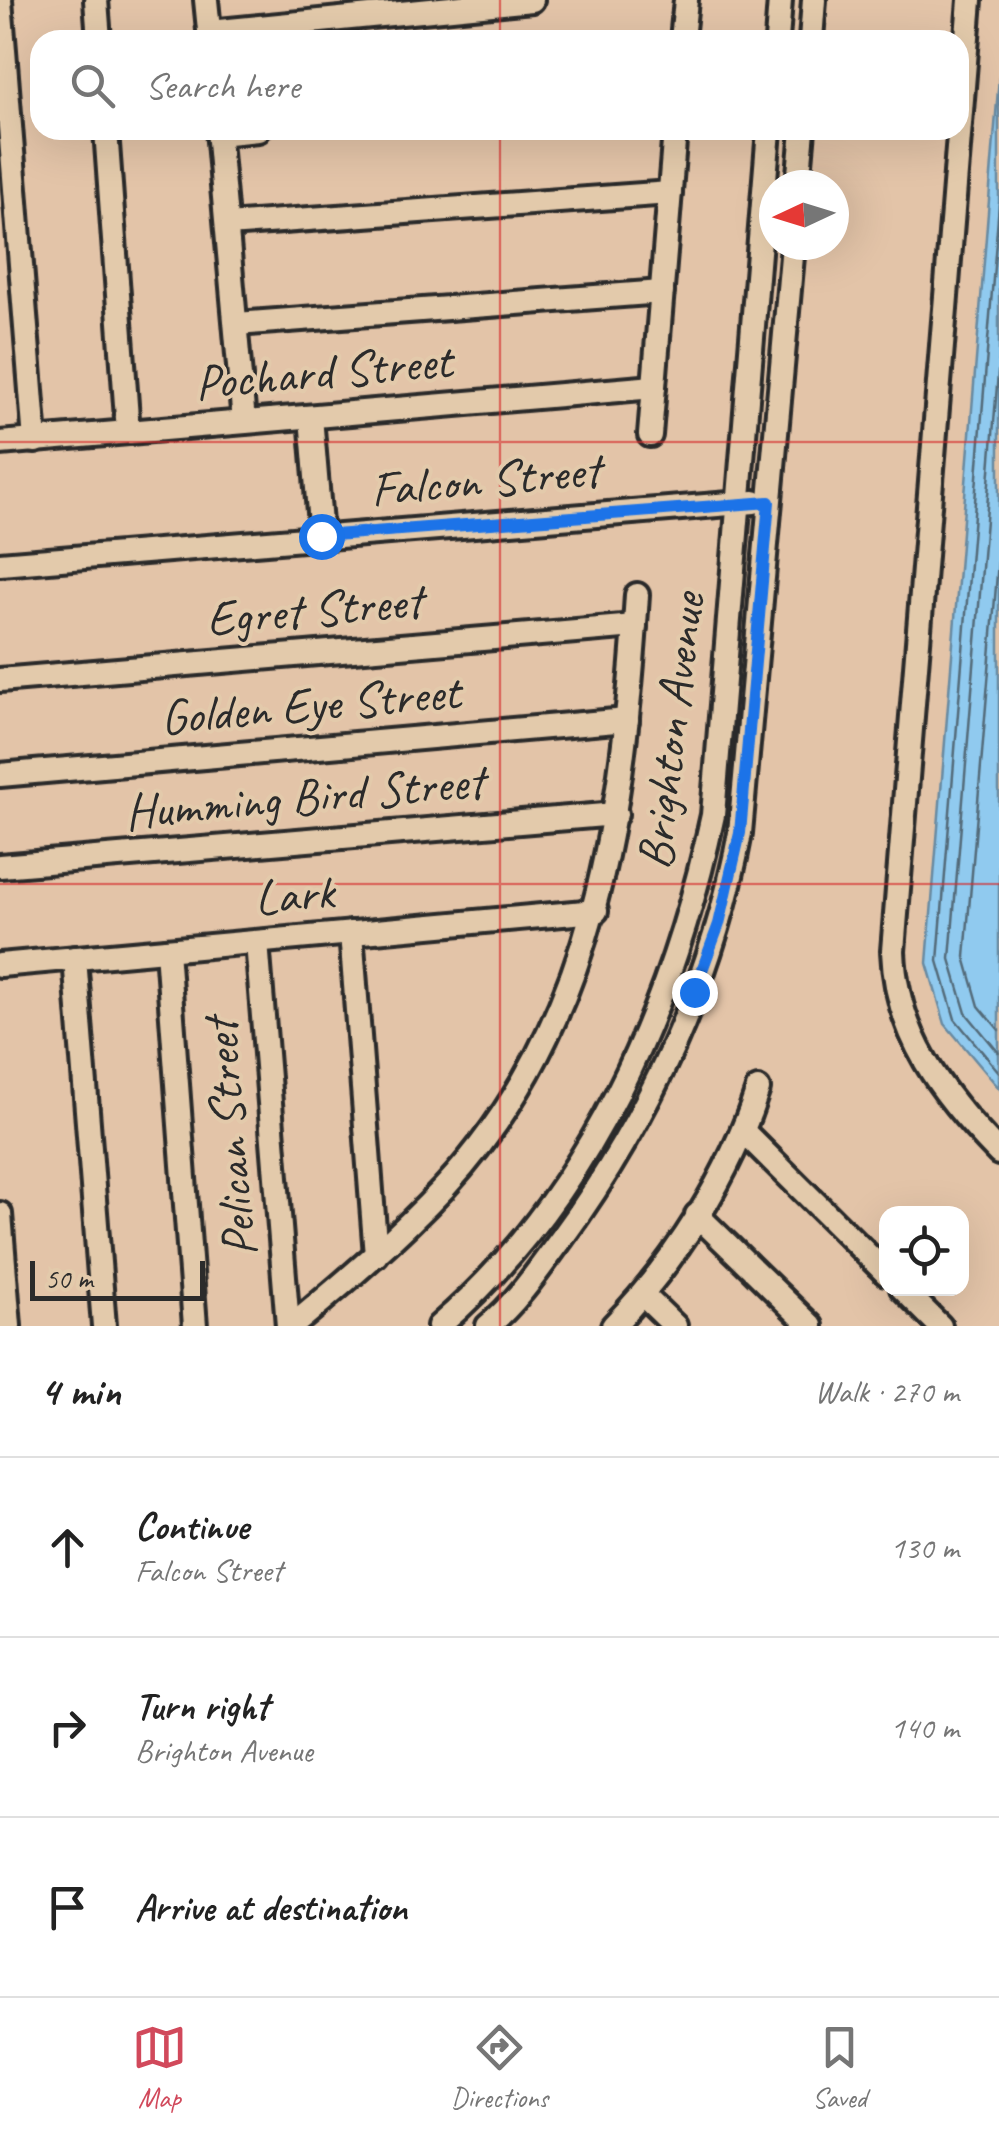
<!DOCTYPE html>
<meta charset="utf-8">
<style>
body{margin:0;font-family:Caveat,sans-serif;background:#f2f2f2;color:#222}
.controls{position:absolute;right:30px;bottom:30px;display:grid;overflow:hidden;border-radius:20px;box-shadow:0 10px 40px #0002}
.controls button{width:90px;height:90px;display:grid;place-items:center;padding:0;border:0;border-bottom:2px solid #e0e0e0;background:#fff;color:#222;font:50px sans-serif}
.compass{position:absolute;left:759px;top:170px;width:90px;height:90px;border-radius:50%;background:#fff;box-shadow:0 10px 40px #0002;rotate:266deg}
.scale{position:absolute;left:30px;bottom:25px;width:175px;box-sizing:border-box;padding-left:10px;border:5px solid #2b2b2b;border-top:0;font-size:28px;line-height:35px;white-space:nowrap;color:#2b2b2b;-webkit-text-stroke:8px #e3caab;paint-order:stroke}
.stop{position:absolute;width:30px;height:30px;margin:-22px;border:8px solid #1a73e8;border-radius:50%;background:#fff}
.stop.end{background:#1a73e8;border-color:#fff;box-shadow:0 2px 10px #0008}
.list{margin:0;padding:0;list-style:none}
h2{display:flex;justify-content:space-between;align-items:center;height:130px;margin:0;padding:0 40px;font-size:42px}
h2 small{font-size:32px;font-weight:400;color:#767676}
.list li{display:grid;grid-template-columns:65px 1fr auto;gap:30px;align-items:center;box-sizing:border-box;height:180px;padding:0 40px;border-top:2px solid #e0e0e0}
.list b{display:block;font-size:38px;white-space:nowrap}
.list p{margin:0;font-size:32px;white-space:nowrap;color:#767676}
.list em{font-size:32px;font-style:normal;color:#767676}
.icon{flex:none;width:55px;height:55px;fill:none;stroke:currentColor;stroke-width:2;stroke-linecap:round;stroke-linejoin:round}
.map{position:relative;flex:none;width:999px;height:1326px;overflow:hidden}
.search{position:absolute;background:#fff;box-shadow:0 10px 40px #0002;left:30px;right:30px;top:30px;height:110px;display:flex;align-items:center;gap:25px;box-sizing:border-box;padding:0 35px;border-radius:30px;color:#767676;font-size:38px}
.sheet{height:670px;background:#fff}
nav{display:flex;justify-content:space-around;align-items:center;box-sizing:border-box;height:140px;border-top:2px solid #e0e0e0;background:#fff;font-size:28px;color:#767676}
nav a{display:grid;justify-items:center;gap:5px}
nav .on{color:#d1495b}
.map>svg:first-child{display:block}
.water{fill:#90caef;stroke:#688aa1;stroke-width:2.5}
.lines{fill:none;stroke-linecap:round;stroke-linejoin:round}
.shore{stroke:#536b79;stroke-width:2.5}
.minor-casing{stroke:#2b2b2b;stroke-width:30}
.minor{stroke:#e3caab;stroke-width:22}
.route{stroke:#1a73e8;stroke-width:12}
.grid{fill:none;stroke:#d62828;stroke-width:2.5;stroke-opacity:0.55}
.labels{text-anchor:middle;stroke-width:8;stroke-linejoin:round;paint-order:stroke}
.street-label{font-size:50px;fill:#2b2b2b;stroke:#e3caab}
</style>
<div class="map">
<svg width="999" height="1326" viewBox="0 0 999 1326">
<rect width="100%" height="100%" fill="#e3c4a8"/>
<filter id="ink" filterUnits="userSpaceOnUse"><feTurbulence type="fractalNoise" baseFrequency=".01" numOctaves="2"/><feDisplacementMap in="SourceGraphic" scale="20" xChannelSelector="R" yChannelSelector="G"/><feConvolveMatrix kernelMatrix="1 2 1 2 8 2 1 2 1" color-interpolation-filters="sRGB"/></filter>
<g filter="url(#ink)">
<path class="water" d="M999 77V1088L945 1024 927 963Z"/>
<g class="lines">
<g class="shore">
<path d="M999 204 938 961 955 1019 999 1072"/>
<path d="M999 361 950 959 966 1013 999 1053"/>
<path d="M999 550 965 957 979 1006 999 1030"/>
</g>
<defs>
<g id="minor">
<path d="M0 0 35 441"/>
<path d="M96 0 99 40"/>
<path d="M206 0 210 40"/>
<path d="M970 0 893 951C896 1035 942 1095 999 1153"/>
<path d="M209 32 532 0"/>
<path d="M682 40 686 0"/>
<path d="M777 40 780 0"/>
<path d="M811 40 814 0"/>
<path d="M106 130 128 432"/>
<path d="M218 130 244 422"/>
<path d="M218 134 258 130"/>
<path d="M798 185 803 130"/>
<path d="M227 225 670 193"/>
<path d="M236 324 662 292"/>
<path d="M311 417 321 536"/>
<path d="M650 435 675 130"/>
<path d="M0 443 654 387"/>
<path d="M0 564 754 502"/>
<path d="M0 680 635 626"/>
<path d="M0 775 627 720"/>
<path d="M0 866 616 814"/>
<path d="M351 933 376 1255"/>
<path d="M257 942 288 1326"/>
<path d="M167 950 195 1326"/>
<path d="M75 958 104 1326"/>
<path d="M0 965 596 911"/>
<path d="M744 1132 886 1273"/>
<path d="M0 1214 9 1326"/>
<path d="M697 1215 811 1326"/>
<path d="M902 1288 940 1326"/>
<path d="M643 1295 675 1326"/>
<path d="M292 1326C345 1282 397 1238 444 1188 598 1022 623 810 637 595"/>
<path d="M439 1326C590 1196 672 1007 713 815L769 130"/>
<path d="M488 1326C518 1301 539 1269 562 1238 649 1119 713 979 740 833L793 245"/>
<path d="M613 1326C676 1261 730 1175 758 1089"/>
</g>
</defs>
<use href="#minor" class="minor-casing"/>
<use href="#minor" class="minor"/>
</g>
</g>
<g class="lines" filter="url(#ink)">
<path class="route" d="M321 536 769 502 740 833 719 924 694 992"/>
</g>
<path class="grid" d="M500 0V40M500 130V1326M0 442H999M0 884H999"/>
<g class="labels">
<g class="street-label">
<text transform="translate(323 370) rotate(-5)" y="18">Pochard Street</text>
<text transform="translate(485 478) rotate(-5)" y="18">Falcon Street</text>
<text transform="translate(314 608) rotate(-5)" y="18">Egret Street</text>
<text transform="translate(310 703) rotate(-5)" y="18">Golden Eye Street</text>
<text transform="translate(669 731) rotate(-83)" y="18">Brighton Avenue</text>
<text transform="translate(304 795) rotate(-5)" y="18">Humming Bird Street</text>
<text transform="translate(294 893) rotate(-5)" y="18">Lark</text>
<text transform="translate(228 1138) rotate(-95)" y="18">Pelican Street</text>
</g>
</g>
</svg>
<div class="controls">
<button><svg class="icon" aria-label="locate" viewBox="0 0 24 24"><circle cx="12" cy="12" r="6"/><path d="M12 2v4M12 18v4M2 12h4M18 12h4"/></svg></button>
</div>
<svg class="compass" viewBox="-18 -18 36 36"><path d="M0-13l5 13h-10z" fill="#e53935"/><path d="M0 13l5-13h-10z" fill="#767676"/></svg>
<div class="scale">50 m</div>
<div class="stop" style="left:321px;top:536px"></div>
<div class="stop end" style="left:694px;top:992px"></div>
<div class="search"><svg class="icon" aria-label="search" viewBox="0 0 24 24"><circle cx="10" cy="10" r="6"/><path d="M15 15l6 6"/></svg>Search here</div>
</div>
<section class="sheet">
<h2>4 min<small>Walk · 270 m</small></h2>
<ul class="list">
<li><svg class="icon" aria-label="ahead" viewBox="0 0 24 24"><path d="M12 20V5M6 11l6-6 6 6"/></svg><div><b>Continue</b><p>Falcon Street</p></div><em>130 m</em></li>
<li><svg class="icon" aria-label="right" viewBox="0 0 24 24"><path d="M7 20v-9h11M14 6l5 5-5 5"/></svg><div><b>Turn right</b><p>Brighton Avenue</p></div><em>140 m</em></li>
<li><svg class="icon" aria-label="arrive" viewBox="0 0 24 24"><path d="M6 21V4h12l-3 4 3 4H6"/></svg><div><b>Arrive at destination</b></div></li>
</ul>
</section>
<nav>
<a class="on"><svg class="icon" aria-label="map" viewBox="0 0 24 24"><path d="M3 6l6-2 6 2 6-2v14l-6 2-6-2-6 2zM9 4v14M15 6v14"/></svg>Map</a>
<a><svg class="icon" aria-label="directions" viewBox="0 0 24 24"><path d="M12 3l9 9-9 9-9-9zM9 14v-3h6M13 9l2 2-2 2"/></svg>Directions</a>
<a><svg class="icon" aria-label="saved" viewBox="0 0 24 24"><path d="M7 4h10v16l-5-4-5 4z"/></svg>Saved</a>
</nav>
